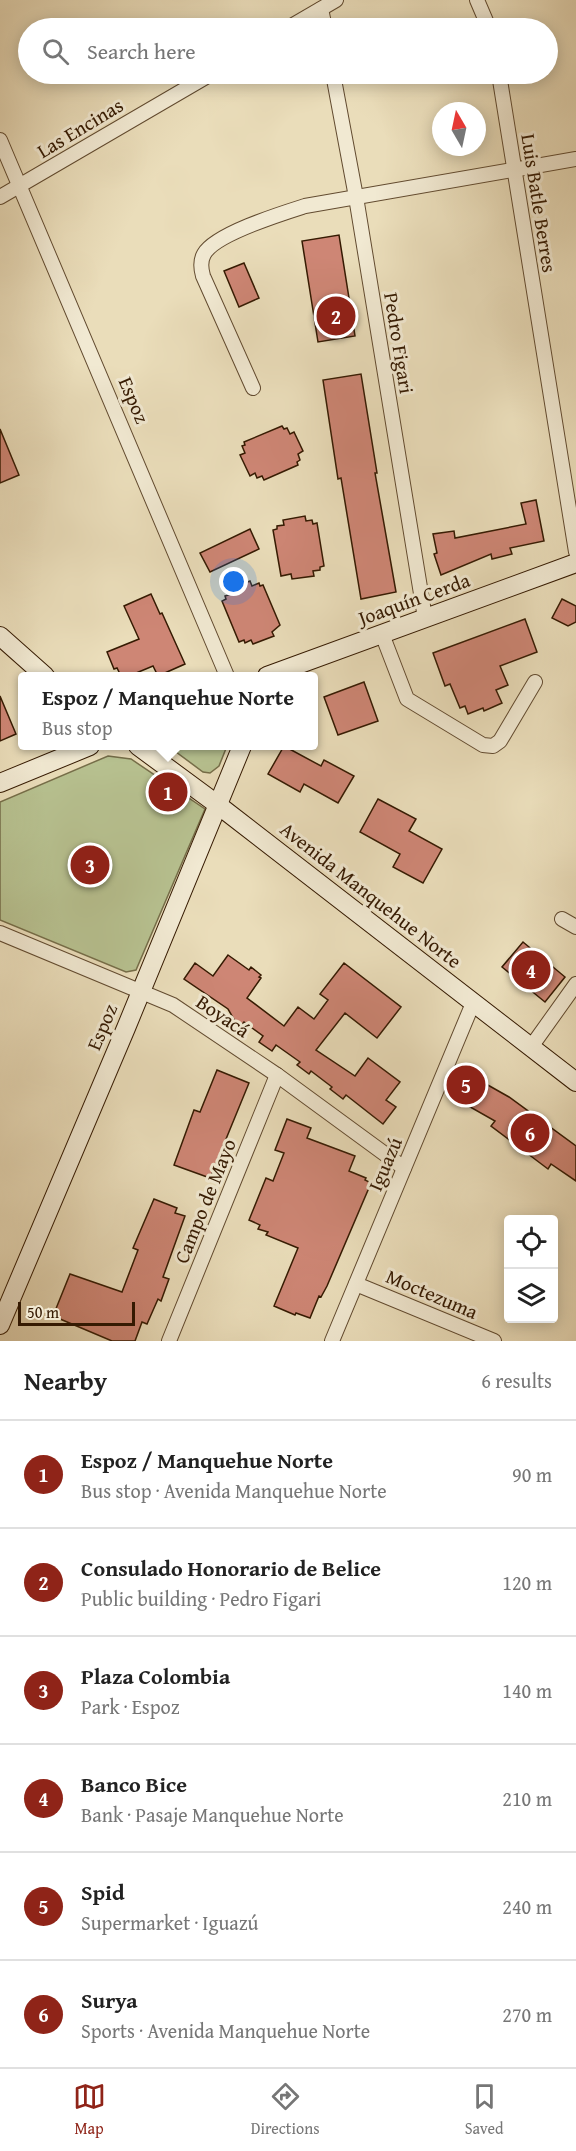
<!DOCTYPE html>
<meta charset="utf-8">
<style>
body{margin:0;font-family:"Gentium Book Plus",serif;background:#f6f6f6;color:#222}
.controls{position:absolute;right:18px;bottom:18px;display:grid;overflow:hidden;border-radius:6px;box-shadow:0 3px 15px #0003}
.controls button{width:54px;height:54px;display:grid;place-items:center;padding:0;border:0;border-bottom:2px solid #e0e0e0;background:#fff;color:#222;font:30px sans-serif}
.compass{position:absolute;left:432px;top:102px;width:54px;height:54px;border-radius:50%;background:#fff;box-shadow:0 3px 15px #0003;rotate:351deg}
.scale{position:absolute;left:18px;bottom:15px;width:117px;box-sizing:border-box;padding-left:6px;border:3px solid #351a02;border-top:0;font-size:16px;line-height:21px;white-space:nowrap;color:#351a02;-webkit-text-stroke:4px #f1e9d2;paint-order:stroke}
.you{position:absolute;left:234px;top:582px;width:21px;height:21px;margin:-15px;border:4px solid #fff;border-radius:50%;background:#1a73e8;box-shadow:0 0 0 9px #1a73e833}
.badge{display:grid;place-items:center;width:39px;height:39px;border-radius:50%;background:#8f2418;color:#fff;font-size:20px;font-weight:700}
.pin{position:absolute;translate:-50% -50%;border:3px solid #fff;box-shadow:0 2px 6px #0006}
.popup{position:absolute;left:18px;top:672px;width:300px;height:78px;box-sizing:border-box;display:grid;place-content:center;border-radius:6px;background:#fff;filter:drop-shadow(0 2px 4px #0005);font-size:20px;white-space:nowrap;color:#767676}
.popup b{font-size:22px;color:#222}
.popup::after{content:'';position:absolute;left:50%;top:100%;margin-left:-12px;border:12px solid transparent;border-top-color:#fff}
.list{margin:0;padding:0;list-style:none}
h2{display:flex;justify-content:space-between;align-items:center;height:78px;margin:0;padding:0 24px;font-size:26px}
h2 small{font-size:20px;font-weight:400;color:#767676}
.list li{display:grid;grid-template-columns:39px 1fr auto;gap:18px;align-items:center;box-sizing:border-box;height:108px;padding:0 24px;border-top:2px solid #e0e0e0}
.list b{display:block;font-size:22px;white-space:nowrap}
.list p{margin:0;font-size:20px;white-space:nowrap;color:#767676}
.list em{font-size:20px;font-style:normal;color:#767676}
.icon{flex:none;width:33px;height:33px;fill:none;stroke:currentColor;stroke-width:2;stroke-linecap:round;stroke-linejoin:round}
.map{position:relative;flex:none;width:576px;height:1341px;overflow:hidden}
.search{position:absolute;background:#fff;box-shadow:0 3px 15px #0003;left:18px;right:18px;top:18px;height:66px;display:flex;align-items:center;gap:15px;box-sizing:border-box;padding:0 21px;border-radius:33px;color:#767676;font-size:22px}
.sheet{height:726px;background:#fff}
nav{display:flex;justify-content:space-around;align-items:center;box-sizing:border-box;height:84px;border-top:2px solid #e0e0e0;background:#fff;font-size:16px;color:#767676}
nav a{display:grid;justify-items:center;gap:3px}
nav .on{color:#8f2418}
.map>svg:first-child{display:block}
.green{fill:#b7c190;stroke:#766e49;stroke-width:1.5}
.building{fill:#ce8675;stroke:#351a02;stroke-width:1.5}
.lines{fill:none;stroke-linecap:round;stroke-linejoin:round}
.street-casing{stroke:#624b30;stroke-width:16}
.secondary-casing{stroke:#351a02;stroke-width:20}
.street{stroke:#f1e9d2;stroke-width:14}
.secondary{stroke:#f1e9d2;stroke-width:18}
.labels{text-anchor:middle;stroke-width:6;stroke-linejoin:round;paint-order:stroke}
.street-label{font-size:20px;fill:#351a02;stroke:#f1e9d2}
</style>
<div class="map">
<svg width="576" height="1341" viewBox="0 0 576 1341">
<rect width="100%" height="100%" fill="#eaddba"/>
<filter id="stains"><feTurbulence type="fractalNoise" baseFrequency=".00333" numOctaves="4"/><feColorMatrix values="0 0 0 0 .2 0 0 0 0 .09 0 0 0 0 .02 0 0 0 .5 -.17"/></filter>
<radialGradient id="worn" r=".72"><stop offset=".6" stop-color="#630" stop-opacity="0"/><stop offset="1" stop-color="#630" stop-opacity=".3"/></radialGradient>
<g class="green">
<path d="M168 746H227L219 766 210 773 203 772Z"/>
<path d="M108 756 131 759 205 809 136 970 126 972 0 920V802Z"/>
</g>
<g class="building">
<path d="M339 235 355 336 318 342 302 241Z"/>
<path d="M244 263 259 298 239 307 224 271Z"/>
<path d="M361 374 377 473H375L396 592 361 599 341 478 338 479 323 380Z"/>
<path d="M282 426 284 429 287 428 290 434 294 432 303 451 298 454 300 460 297 462 298 465 264 480 262 476 257 478 255 473 250 476 240 455 245 453 242 446 245 445 244 442Z"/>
<path d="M0 429 19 475 0 483Z"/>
<path d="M536 500 544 541 510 548 512 554 492 559 491 554 441 575 434 554 437 553 433 534 454 531 455 538 526 524 521 503Z"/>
<path d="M305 516 306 521 312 520 313 524 317 523 324 566 320 567V570L313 571 314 576 292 579 291 574 281 576 273 530 277 529V526L284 525 283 520Z"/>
<path d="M250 529 259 549 210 572 200 553Z"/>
<path d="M250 581 252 586 259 583 260 586 263 585 280 625 272 632 274 636 253 644 251 640 245 643 244 640 239 642 222 601 226 599 225 596 232 594 230 589Z"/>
<path d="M151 594 160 614 162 613 185 664 158 676 153 666 129 676H121L117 668 114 669 107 652 139 639 124 606Z"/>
<path d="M562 599 576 606V622L568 626 552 618Z"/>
<path d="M525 619 537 652 500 666 508 685 496 690 502 703 484 711 483 708 468 714 465 706 460 708 450 684 445 686 433 653Z"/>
<path d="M364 682 378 721 338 735 324 697Z"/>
<path d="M0 696 16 734 0 741Z"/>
<path d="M284 746 321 766 324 760 354 776 338 803 304 784 300 792 268 774Z"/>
<path d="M378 799 416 819 409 831 442 849 423 883 393 867 400 854 360 832Z"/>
<path d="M523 942 565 977 545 1002 502 967Z"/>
<path d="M228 955 249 970 251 967 261 975 259 977 261 978 247 998 284 1026 298 1007 314 1019 328 1000 320 994 344 963 401 1007 377 1038 345 1013 316 1050 355 1076 368 1058 400 1082 386 1100 396 1107 383 1124 346 1095 343 1099 330 1089 332 1087 311 1071 309 1074 297 1065 300 1062 276 1045 272 1051 259 1042 263 1036 244 1022 239 1028 228 1009 184 979 195 963 213 976Z"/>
<path d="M217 1070 249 1083 210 1178 174 1165 194 1110 200 1112Z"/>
<path d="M463 1071 509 1097 576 1146V1181L551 1164 548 1169 491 1126 495 1121 449 1095Z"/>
<path d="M287 1119 311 1128 307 1138 355 1156 349 1171 366 1178 365 1180 371 1183 327 1286 321 1297 319 1296 310 1318 296 1313 295 1315 274 1306 298 1248 266 1235 268 1232 258 1229 260 1225 249 1220 266 1178 273 1181 284 1153 275 1150Z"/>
<path d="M154 1199 177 1208 175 1213 185 1216 163 1277 169 1279 161 1301 158 1299 147 1324 142 1322 135 1341H112L53 1316 70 1274 122 1292 138 1250 133 1248Z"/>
</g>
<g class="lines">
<defs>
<g id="street">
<path d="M477 0 489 28"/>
<path d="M321 9 325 28"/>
<path d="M288 28 336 0"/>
<path d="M333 74 356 197 425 618"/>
<path d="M499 74 576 552"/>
<path d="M0 140 227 676"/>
<path d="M0 197 211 74"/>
<path d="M253 388 203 276C201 269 200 261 204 254 215 234 283 213 305 206L576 159"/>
<path d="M382 634 407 699 483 745 493 746 500 741 535 682"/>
<path d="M562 919 576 927"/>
<path d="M0 933 173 1005 277 1075 404 1168"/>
<path d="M531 1047 576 984"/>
<path d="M356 1284 494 1341"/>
<path d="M169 1341 277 1075"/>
<path d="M332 1341 473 1003"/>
</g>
<g id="secondary">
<path d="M0 636 45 676"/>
<path d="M267 676 576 563"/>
<path d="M138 746 218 805 576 1082"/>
<path d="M0 783 90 746"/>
<path d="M0 1325 126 1028 242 746"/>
</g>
</defs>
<use href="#street" class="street-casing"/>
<use href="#secondary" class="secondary-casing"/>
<use href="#street" class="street"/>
<use href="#secondary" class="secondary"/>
</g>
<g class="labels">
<g class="street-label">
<text transform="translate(80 128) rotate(-31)" y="7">Las Encinas</text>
<text transform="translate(539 203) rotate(81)" y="7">Luis Batle Berres</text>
<text transform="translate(399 343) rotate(81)" y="7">Pedro Figari</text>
<text transform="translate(134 400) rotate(67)" y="7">Espoz</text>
<text transform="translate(414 599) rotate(-20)" y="7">Joaquín Cerda</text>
<text transform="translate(371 895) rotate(38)" y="7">Avenida Manquehue Norte</text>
<text transform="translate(223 1016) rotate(34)" y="7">Boyacá</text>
<text transform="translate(102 1027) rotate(-67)" y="7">Espoz</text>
<text transform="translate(385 1164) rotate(-67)" y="7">Iguazú</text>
<text transform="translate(205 1201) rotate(-68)" y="7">Campo de Mayo</text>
<text transform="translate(432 1294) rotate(23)" y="7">Moctezuma</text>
</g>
</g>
<rect width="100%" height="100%" filter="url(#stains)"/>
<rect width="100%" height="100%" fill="url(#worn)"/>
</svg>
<div class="controls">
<button><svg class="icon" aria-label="locate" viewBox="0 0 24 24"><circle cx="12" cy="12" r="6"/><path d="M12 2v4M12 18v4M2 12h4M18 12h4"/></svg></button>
<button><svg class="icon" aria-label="layers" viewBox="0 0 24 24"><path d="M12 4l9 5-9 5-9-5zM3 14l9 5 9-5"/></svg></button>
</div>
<svg class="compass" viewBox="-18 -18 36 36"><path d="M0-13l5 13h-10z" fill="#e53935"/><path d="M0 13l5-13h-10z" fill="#767676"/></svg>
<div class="scale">50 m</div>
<div class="you"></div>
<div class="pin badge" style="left:168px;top:792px">1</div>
<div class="popup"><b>Espoz / Manquehue Norte</b>Bus stop</div>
<div class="pin badge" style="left:336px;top:316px">2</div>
<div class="pin badge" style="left:90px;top:865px">3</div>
<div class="pin badge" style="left:531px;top:970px">4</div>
<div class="pin badge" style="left:466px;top:1085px">5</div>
<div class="pin badge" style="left:530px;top:1133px">6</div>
<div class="search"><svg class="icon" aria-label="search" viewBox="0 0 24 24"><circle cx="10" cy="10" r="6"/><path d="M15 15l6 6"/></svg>Search here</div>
</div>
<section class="sheet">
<h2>Nearby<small>6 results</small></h2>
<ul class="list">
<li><span class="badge">1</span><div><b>Espoz / Manquehue Norte</b><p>Bus stop · Avenida Manquehue Norte</p></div><em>90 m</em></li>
<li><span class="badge">2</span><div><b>Consulado Honorario de Belice</b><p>Public building · Pedro Figari</p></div><em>120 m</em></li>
<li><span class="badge">3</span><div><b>Plaza Colombia</b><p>Park · Espoz</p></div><em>140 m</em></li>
<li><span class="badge">4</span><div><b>Banco Bice</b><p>Bank · Pasaje Manquehue Norte</p></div><em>210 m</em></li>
<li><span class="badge">5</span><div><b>Spid</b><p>Supermarket · Iguazú</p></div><em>240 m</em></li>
<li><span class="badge">6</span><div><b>Surya</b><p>Sports · Avenida Manquehue Norte</p></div><em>270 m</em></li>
</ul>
</section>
<nav>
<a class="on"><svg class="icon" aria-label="map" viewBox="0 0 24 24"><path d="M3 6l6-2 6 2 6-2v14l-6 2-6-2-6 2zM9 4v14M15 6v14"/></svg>Map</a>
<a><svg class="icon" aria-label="directions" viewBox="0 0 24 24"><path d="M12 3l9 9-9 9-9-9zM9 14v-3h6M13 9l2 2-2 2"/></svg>Directions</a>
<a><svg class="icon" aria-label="saved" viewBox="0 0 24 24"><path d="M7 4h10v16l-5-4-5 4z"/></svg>Saved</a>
</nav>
